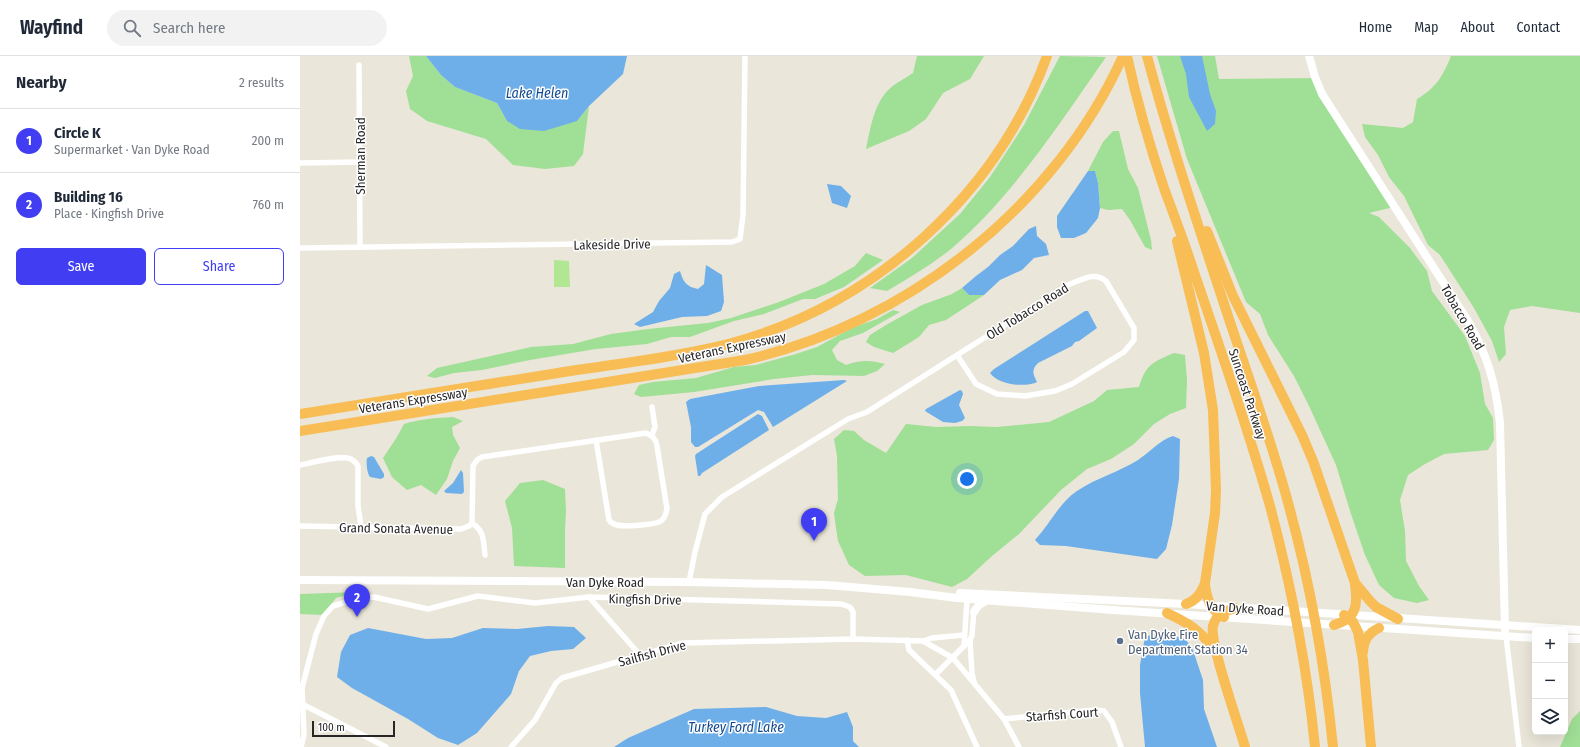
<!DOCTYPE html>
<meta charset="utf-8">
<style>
body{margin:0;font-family:"Fira Sans Condensed",sans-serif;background:#f2f2f3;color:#1f2937}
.controls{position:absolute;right:12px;bottom:12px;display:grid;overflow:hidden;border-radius:6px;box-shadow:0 4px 16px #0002}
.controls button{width:36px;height:36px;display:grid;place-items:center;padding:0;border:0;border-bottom:1px solid #e0e1e3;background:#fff;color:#1f2937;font:20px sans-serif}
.scale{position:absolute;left:12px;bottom:10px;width:83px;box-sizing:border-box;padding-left:4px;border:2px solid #272727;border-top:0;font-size:11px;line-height:14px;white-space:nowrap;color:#272727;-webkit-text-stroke:3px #fff;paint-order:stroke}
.you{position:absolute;left:667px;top:423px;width:14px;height:14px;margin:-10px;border:3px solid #fff;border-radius:50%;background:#1a73e8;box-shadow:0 0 0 6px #1a73e833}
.badge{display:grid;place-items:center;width:26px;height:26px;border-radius:50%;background:#403df3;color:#fff;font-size:13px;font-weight:700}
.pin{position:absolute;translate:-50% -33px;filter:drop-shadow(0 1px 2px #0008)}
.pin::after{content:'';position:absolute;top:21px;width:14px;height:12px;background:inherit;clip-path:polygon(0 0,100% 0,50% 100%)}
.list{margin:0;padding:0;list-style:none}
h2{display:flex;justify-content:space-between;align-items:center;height:52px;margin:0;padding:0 16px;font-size:17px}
h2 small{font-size:13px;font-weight:400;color:#747a83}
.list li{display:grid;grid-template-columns:26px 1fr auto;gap:12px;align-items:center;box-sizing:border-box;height:64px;padding:0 16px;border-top:1px solid #e0e1e3}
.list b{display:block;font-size:15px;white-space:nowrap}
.list p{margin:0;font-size:13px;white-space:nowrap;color:#747a83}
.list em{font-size:13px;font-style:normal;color:#747a83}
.actions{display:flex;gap:8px;padding:12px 16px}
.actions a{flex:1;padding:9px 0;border:1px solid #403df3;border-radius:6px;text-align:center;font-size:14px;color:#403df3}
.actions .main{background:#403df3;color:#fff}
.icon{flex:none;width:22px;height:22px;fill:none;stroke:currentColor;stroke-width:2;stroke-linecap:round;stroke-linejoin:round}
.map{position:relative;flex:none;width:1280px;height:691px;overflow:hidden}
header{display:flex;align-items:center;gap:24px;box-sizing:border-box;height:56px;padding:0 20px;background:#fff;border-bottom:1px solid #e0e1e3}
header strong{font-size:19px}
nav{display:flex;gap:22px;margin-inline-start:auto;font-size:14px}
.search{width:280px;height:36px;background:#f2f2f3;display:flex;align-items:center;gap:10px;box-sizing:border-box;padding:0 14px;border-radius:22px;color:#747a83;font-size:15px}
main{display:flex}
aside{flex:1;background:#fff}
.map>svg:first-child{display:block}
.green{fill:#a0df96}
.pitch{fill:#b1e692}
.water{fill:#6eafe9}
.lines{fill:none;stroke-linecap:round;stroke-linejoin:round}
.street{stroke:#fff;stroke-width:5.5}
.secondary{stroke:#fff;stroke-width:8}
.highway{stroke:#f8bd55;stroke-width:10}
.service-dot{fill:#5c6f8a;stroke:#fff;stroke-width:1.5}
.labels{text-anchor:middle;stroke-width:3;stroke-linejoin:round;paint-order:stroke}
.street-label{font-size:13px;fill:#272727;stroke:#fff}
.service-label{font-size:13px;fill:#4e5e75;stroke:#fff;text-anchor:start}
.water-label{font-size:14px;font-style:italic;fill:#124b91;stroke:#fff}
</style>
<header>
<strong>Wayfind</strong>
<div class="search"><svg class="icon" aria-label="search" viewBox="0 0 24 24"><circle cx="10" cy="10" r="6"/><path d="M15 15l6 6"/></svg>Search here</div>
<nav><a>Home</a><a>Map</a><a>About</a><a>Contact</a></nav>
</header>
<main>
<aside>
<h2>Nearby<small>2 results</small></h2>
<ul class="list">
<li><span class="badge">1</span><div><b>Circle K</b><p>Supermarket · Van Dyke Road</p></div><em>200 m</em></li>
<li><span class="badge">2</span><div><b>Building 16</b><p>Place · Kingfish Drive</p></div><em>760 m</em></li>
</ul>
<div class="actions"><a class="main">Save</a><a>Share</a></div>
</aside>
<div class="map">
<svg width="1280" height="691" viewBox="0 0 1280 691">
<rect width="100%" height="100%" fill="#eae6d9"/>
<g class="green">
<path d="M109 0H126L141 19 155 31 197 47 207 65H277L289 50 283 98 274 110 245 113 213 109 186 83 127 65 110 53 106 35 113 20Z"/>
<path d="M617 0H684L670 23 643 37 626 63 609 75 566 93C571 70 574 44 594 29 600 25 607 21 613 17Z"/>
<path d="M760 0 806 1C759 68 714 139 651 193 631 209 609 222 587 235L570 232 612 202 660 158 690 121 724 69Z"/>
<path d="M857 0H915L919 23 1018 22 1027 43 1094 151 1069 157 1079 161 1110 192 1127 215 1132 235 1165 280 1180 317 1185 348 1193 362 1194 384 1188 394 1144 398 1125 408 1108 419 1100 444 1105 475 1106 505 1119 530 1129 544 1117 547 1094 542 1079 529 1065 499 1051 458 1036 409 1009 350 994 320 968 279 960 258 946 246 887 103Z"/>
<path d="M1151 0H1280V257L1232 250 1210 254 1204 271 1206 298 1199 306 1192 285 1174 252 1140 199 1128 189 1104 140 1089 121 1078 99 1065 81 1062 68 1103 72 1113 66 1117 43C1136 32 1143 20 1151 0Z"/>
<path d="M813 75H819L828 113 838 132 851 184 852 194 845 191 830 164 822 153 808 154 800 152 798 127 795 115H788L803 86Z"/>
<path d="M566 197 583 204 544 231 515 243H503L464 258 434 265 390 281H371L347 288 296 293 230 304 182 314 154 317 135 322 127 320 137 312 231 291 273 288 311 278 348 273 408 267 431 262 479 246 524 228 555 210Z"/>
<path d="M662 232 669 239H684L646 264 629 269 619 281 593 297 574 291 566 286 570 279 586 269 622 249 652 238Z"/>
<path d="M593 254 600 256 563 277 540 285 532 294 537 304 546 309C560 304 570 304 585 308L577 315 564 320 512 319 474 323 394 336 341 341 334 338 339 329 353 326 396 322 434 311 456 309 496 298 517 291 552 272 577 263Z"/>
<path d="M874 297 885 299 887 324 886 352 870 358 854 368 834 388 811 403 787 413 761 434 719 478 692 500 667 523 652 531 606 519 565 520 549 509 538 485 536 472 534 457 538 443 537 400 534 383 544 374 554 375 564 384 586 397 606 368 636 371 670 370 697 371 749 366 794 345 807 334 839 331C846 308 853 306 874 297Z"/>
<path d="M153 361 163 365 152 371 153 379 160 392 153 405 147 423 136 439 121 429 107 434 92 421 83 402 97 381 104 368C120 363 137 362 153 361Z"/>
<path d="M243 424 265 433 266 455 265 474V512L214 510 212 472 205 445 220 427Z"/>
<path d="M58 536 36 542 23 559 0 558V538Z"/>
<path d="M1280 655V691H1260L1272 663Z"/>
</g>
<path class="pitch" d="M254 204 269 205 270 231H254Z"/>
<g class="water">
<path d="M126 0H327L323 18 289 50 277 65 244 75 220 73 207 65 197 47 155 31 141 19Z"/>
<path d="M880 0H902L910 38 916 55 915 68 907 75 889 41 886 18Z"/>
<path d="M788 115H795L798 127 800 152 798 162 786 177 774 182H761L757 171V160Z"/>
<path d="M527 128 541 130 551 140 547 152 532 147Z"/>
<path d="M736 170 737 180 746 188 749 199 734 202 722 214 700 224 684 239H669L662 232 676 220 688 211 700 199 713 190 729 173Z"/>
<path d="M406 209 422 219 424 246 421 255 407 260 382 261 340 271 334 268 353 256 359 245 370 232 374 218 380 215C383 226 387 231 398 233L404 228Z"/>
<path d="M785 255H788L797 272 779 285 775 286 772 290 738 307C731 314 733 318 737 326L735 327C722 331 699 329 690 317L694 313Z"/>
<path d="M544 324 547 325 473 371 464 356 458 354 398 391H395L391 386V371L386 346 390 343 459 330Z"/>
<path d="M660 334 662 335 663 338 659 349 665 362 662 365 655 367 643 366 625 355 626 353Z"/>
<path d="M458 358 462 360 469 374 402 417 400 420H398L395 400 396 398Z"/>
<path d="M873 380 880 383 879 423 872 469 866 493 857 503 766 490 740 489 735 484C750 468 759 447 777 435 796 422 819 416 838 404 850 396 860 384 873 380Z"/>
<path d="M71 400 74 401 84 418V421L81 423 70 421C67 418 66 406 67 402Z"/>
<path d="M161 414 163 417 164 436 162 438 146 437 144 435 153 427Z"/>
<path d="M248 570 274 571 286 582 273 593 251 595 230 600 219 615 211 638 177 677 158 689 138 682 108 663 52 632 37 621 41 596 50 579 68 572 126 583 152 582 183 572 217 573Z"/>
<path d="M862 575 886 584 893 594 903 624 904 653 917 691H845L840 637V609L845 581Z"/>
<path d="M466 651 497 660 526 662 547 656 553 671V685L559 691H314L328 682 394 653Z"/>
</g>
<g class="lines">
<g class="street">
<path d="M59 9 60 191"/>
<path d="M0 107 60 106"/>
<path d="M0 192 432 186 440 183 443 159 445 0"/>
<path d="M352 379 355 371 352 351"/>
<path d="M0 409C12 407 40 398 51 403 54 405 57 407 58 410V450L61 470"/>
<path d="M172 467C185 476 183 484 185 499"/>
<path d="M0 470 161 473 169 470 172 467 173 410 177 404 182 401 346 377C353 380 356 383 357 390L367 453C366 458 365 462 361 465 355 469 324 471 317 469 313 468 311 467 309 464L296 384"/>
<path d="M389 526 395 496 405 458 422 441 548 363 567 356 768 229C781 224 794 215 806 225L834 272V284L824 296 772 328 755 335 725 340 697 338 676 328 657 299"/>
<path d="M289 541 340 599"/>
<path d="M1206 580 1219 691"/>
<path d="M607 584 609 594 651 634 677 691"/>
<path d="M670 584 672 617 674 626"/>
<path d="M623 585 632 582 664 579"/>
<path d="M664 590 667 543 669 540"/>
<path d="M636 618 670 584 672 579 674 553"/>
<path d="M4 649 86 691"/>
<path d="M704 663 794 654 804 655 812 666 821 691"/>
<path d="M1 691 4 679 2 632 16 578 24 560 33 550 59 542 74 541 128 553 178 540 235 547 289 541 541 548 550 551 553 556V583"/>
<path d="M211 691 235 664 256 627 262 622 383 587 553 583 623 585 653 602 704 663 719 691"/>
</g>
<g class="secondary">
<path d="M1009 0 1015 21 1022 38 1168 265C1187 298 1196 328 1200 367L1205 574"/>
<path d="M0 524 389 526 527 529 610 536 657 542 813 554 1235 582"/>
<path d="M660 537 886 548 1280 574"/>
<path d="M674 556 679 549 687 544"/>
<path d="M1265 583H1280"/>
</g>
<g class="highway">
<path d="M827 0C837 46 850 91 865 135 874 159 883 183 891 207 918 287 947 368 970 450 991 529 1007 610 1015 691"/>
<path d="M847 0C872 93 903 184 933 275 953 334 974 393 990 454 1011 532 1025 611 1033 691"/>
<path d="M907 175 933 240 1002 379 1013 405 1055 527 1070 545 1076 551 1098 563"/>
<path d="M877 185 904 297 913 354 916 434 915 457 905 527C901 537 897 544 886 548"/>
<path d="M0 358C86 344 172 330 258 317 314 308 372 302 428 288 572 250 696 141 747 0"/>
<path d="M0 375 445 304C606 268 755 151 823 0"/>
<path d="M905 529C907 543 910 554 924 561"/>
<path d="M936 552C925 555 916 558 913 570 909 587 939 669 945 691"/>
<path d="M867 557C886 566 901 574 913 593"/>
<path d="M1044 559 1053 566 1058 576 1063 604 1071 691"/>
<path d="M1034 569C1057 562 1058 549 1055 529"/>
<path d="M1063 596C1064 584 1068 577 1079 572"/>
</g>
</g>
<circle class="service-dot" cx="820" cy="585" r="4"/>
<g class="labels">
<g class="street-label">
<text transform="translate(60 100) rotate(-90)" y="5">Sherman Road</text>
<text transform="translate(312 188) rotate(-1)" y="5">Lakeside Drive</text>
<text transform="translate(727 255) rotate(-32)" y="5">Old Tobacco Road</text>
<text transform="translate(1163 261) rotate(60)" y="5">Tobacco Road</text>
<text transform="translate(432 291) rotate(-12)" y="5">Veterans Expressway</text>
<text transform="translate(948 338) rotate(72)" y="5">Suncoast Parkway</text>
<text transform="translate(113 344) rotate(-9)" y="5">Veterans Expressway</text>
<text transform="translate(96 472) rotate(1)" y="5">Grand Sonata Avenue</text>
<text x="305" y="531">Van Dyke Road</text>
<text transform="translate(345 543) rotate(1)" y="5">Kingfish Drive</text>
<text transform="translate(945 552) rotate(4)" y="5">Van Dyke Road</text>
<text transform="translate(352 597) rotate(-15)" y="5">Sailfish Drive</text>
<text transform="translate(762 658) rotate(-4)" y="5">Starfish Court</text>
</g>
<g class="service-label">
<text x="828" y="583">Van Dyke Fire<tspan x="828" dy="15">Department Station 34</tspan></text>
</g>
<g class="water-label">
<text x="237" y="42">Lake Helen</text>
<text x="436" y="676">Turkey Ford Lake</text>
</g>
</g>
</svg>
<div class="controls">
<button>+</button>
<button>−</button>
<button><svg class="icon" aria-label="layers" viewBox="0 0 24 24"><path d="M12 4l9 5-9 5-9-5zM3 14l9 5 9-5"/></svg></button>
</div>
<div class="scale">100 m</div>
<div class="you"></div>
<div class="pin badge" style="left:514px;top:485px">1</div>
<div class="pin badge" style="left:57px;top:561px">2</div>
</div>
</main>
